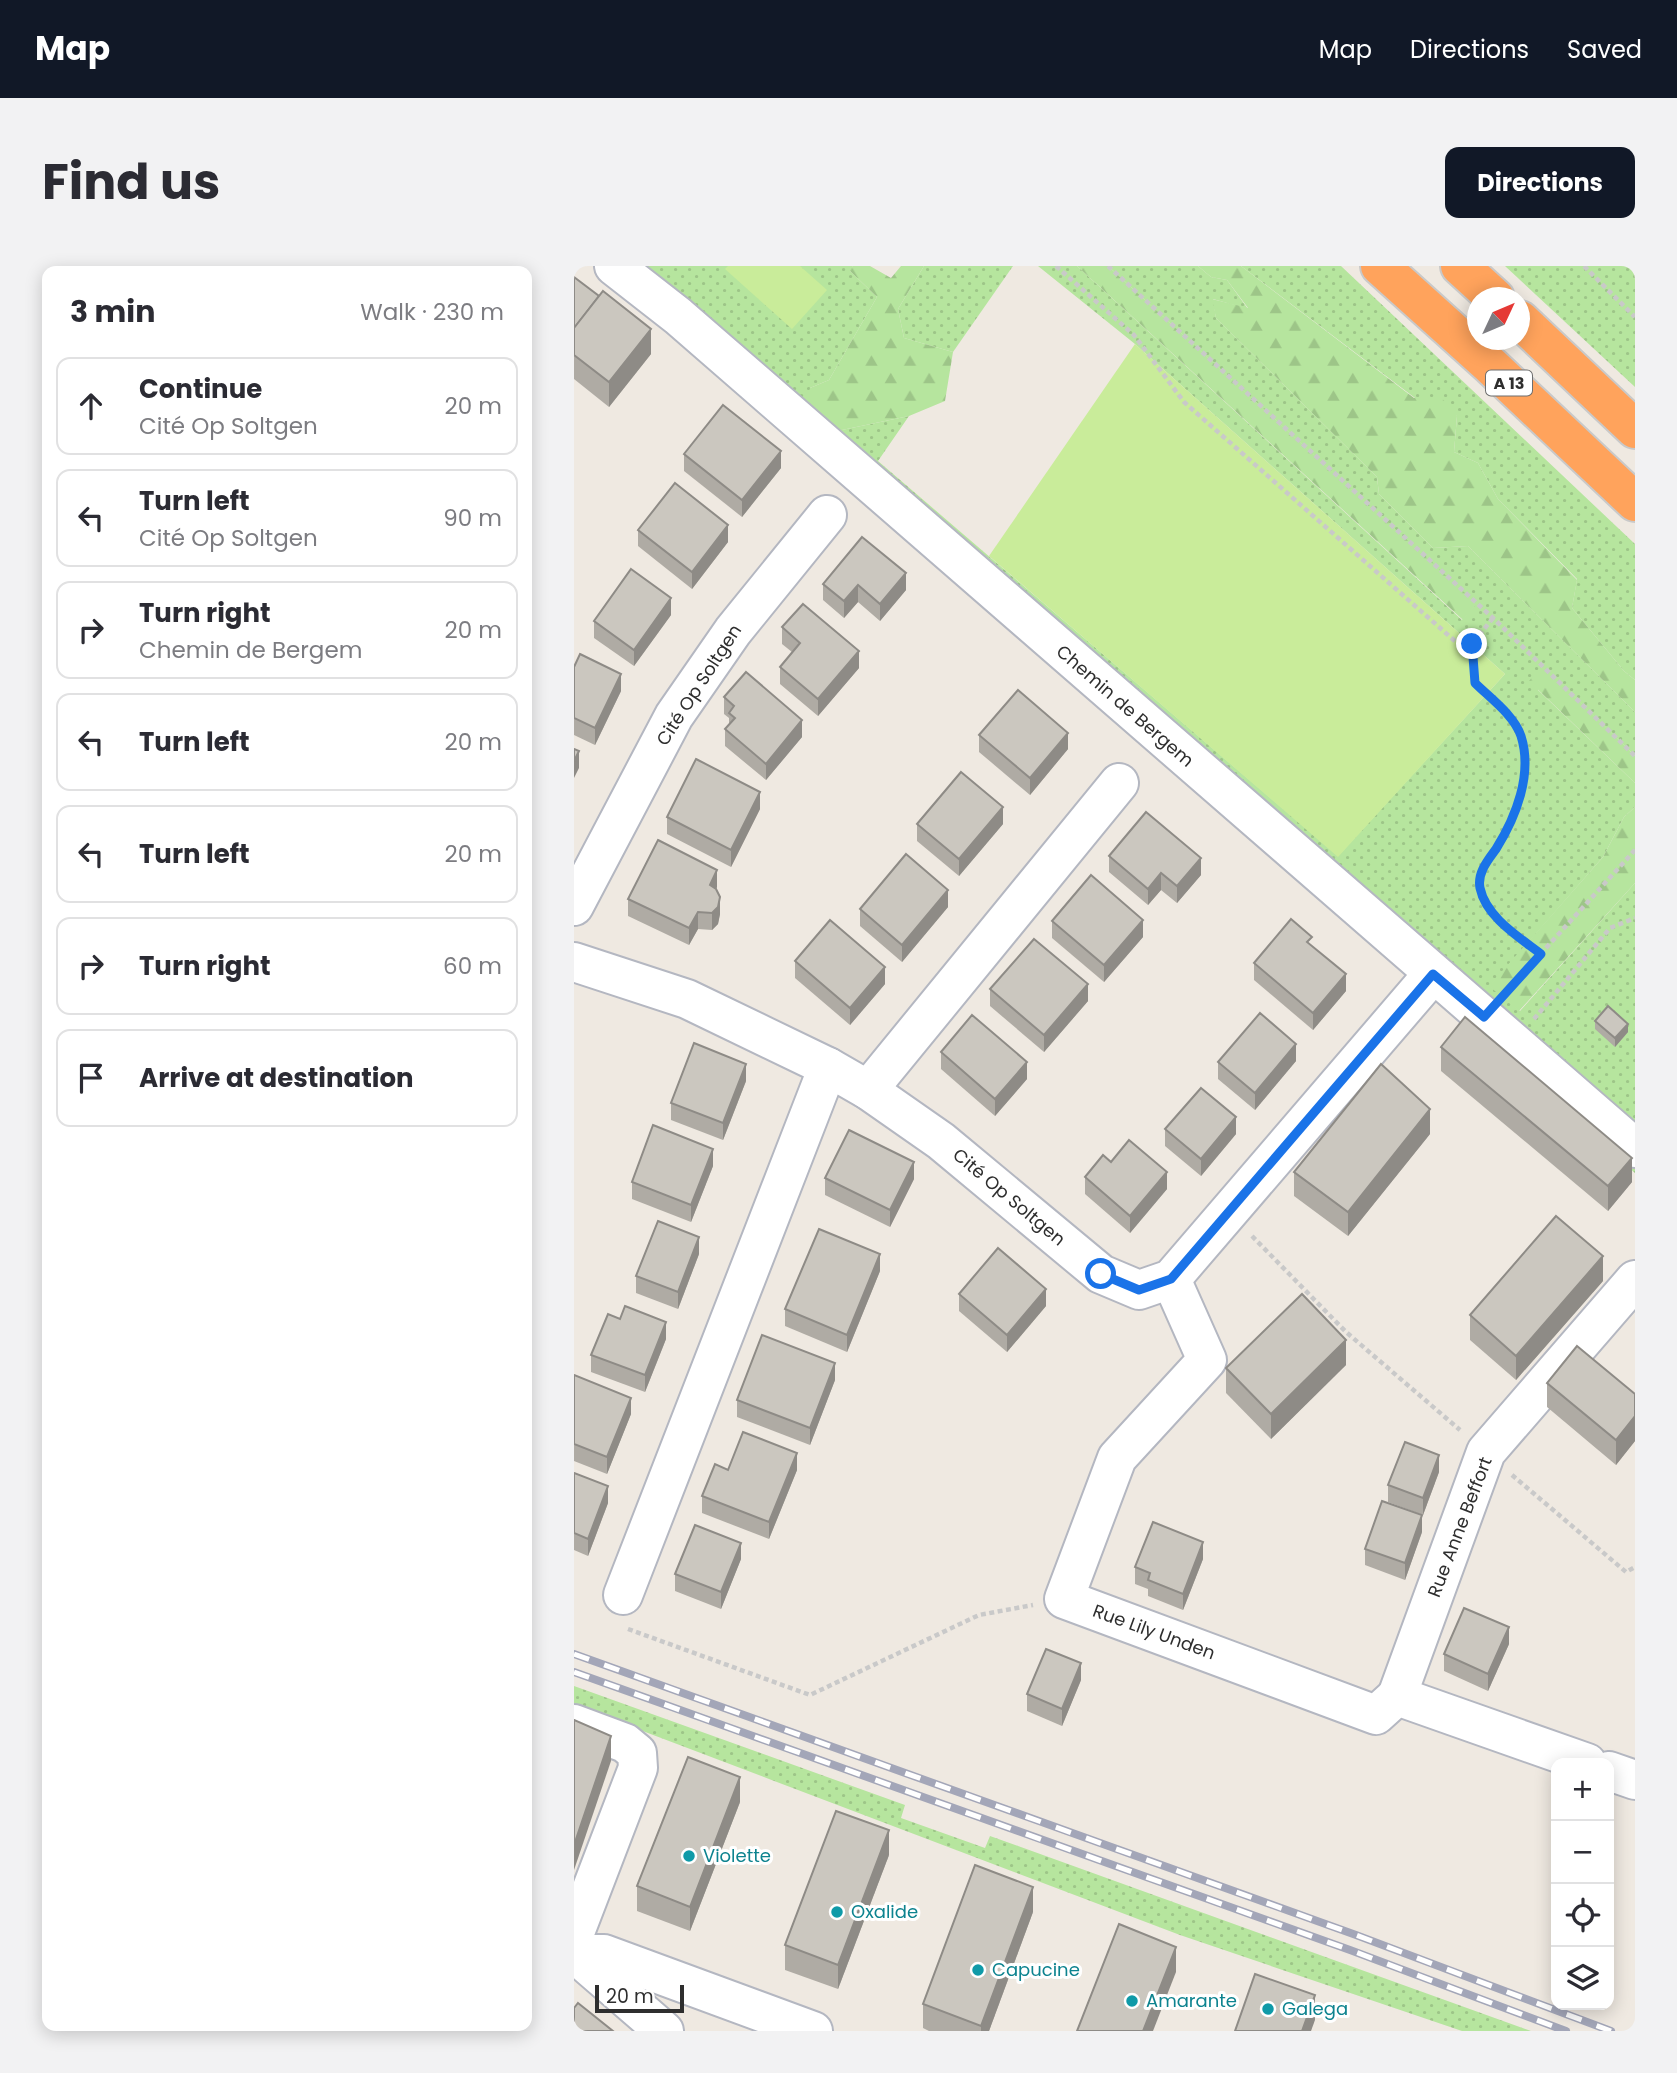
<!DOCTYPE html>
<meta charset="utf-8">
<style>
body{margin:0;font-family:Poppins,sans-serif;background:#f2f2f3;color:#2b2b33}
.controls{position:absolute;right:21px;bottom:21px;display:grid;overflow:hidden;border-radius:14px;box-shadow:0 4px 18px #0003}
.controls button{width:63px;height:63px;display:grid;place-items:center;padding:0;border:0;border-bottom:2px solid #e1e1e2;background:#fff;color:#2b2b33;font:35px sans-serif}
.compass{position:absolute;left:893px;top:21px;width:63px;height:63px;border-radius:50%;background:#fff;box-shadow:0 4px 18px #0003;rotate:46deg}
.scale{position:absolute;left:21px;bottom:18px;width:89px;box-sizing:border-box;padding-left:7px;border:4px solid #2e2e2e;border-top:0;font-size:19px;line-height:24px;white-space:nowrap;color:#2e2e2e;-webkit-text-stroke:5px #fff;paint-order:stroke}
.stop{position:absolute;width:21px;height:21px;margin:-16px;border:5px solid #1a73e8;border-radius:50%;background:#fff}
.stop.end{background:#1a73e8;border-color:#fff;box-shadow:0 2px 7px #0008}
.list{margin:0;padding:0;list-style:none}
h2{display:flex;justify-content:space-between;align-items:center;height:91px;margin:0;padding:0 28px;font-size:30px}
h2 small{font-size:23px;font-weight:400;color:#7c7c81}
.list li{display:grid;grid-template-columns:46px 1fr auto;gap:21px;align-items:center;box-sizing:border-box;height:98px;margin:0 14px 14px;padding:0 14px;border:2px solid #e1e1e2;border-radius:14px}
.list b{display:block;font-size:26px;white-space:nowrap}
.list p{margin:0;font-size:23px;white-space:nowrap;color:#7c7c81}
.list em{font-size:23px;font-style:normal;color:#7c7c81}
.icon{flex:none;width:38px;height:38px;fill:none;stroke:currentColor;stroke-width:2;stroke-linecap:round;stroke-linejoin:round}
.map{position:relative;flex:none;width:1061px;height:1765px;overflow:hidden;border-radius:14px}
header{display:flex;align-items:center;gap:42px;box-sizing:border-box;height:98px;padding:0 35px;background:#111827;color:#fff}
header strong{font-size:33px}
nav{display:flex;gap:38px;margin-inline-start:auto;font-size:24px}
.intro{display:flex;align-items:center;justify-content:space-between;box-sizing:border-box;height:168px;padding:0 42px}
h1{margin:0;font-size:49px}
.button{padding:18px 32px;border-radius:14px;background:#111827;color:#fff;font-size:24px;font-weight:700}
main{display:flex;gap:42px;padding:0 42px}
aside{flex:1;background:#fff;border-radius:14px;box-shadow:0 4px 18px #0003}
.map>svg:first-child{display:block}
.grass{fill:url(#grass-dots)}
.forest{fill:url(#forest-firs)}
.pitch{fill:#c9ec9a}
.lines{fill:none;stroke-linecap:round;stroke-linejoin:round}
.minor-casing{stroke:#b4b7c1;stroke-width:42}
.highway-casing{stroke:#c9c9c9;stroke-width:42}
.path{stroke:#c9c9c9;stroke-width:4.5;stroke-dasharray:5 3.5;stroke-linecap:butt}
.minor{stroke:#fff;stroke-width:38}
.highway{stroke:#ffa35c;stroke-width:38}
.rail-casing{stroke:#a3a6b8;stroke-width:8}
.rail{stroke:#fff;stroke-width:5;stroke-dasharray:16;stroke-linecap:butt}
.wall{fill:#afaba4}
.shaded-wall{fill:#8e8b86}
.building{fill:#cbc7bf;stroke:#8e8b86;stroke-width:2}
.route{stroke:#1a73e8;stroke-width:9}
.culture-dot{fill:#0f9aa8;stroke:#fff;stroke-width:2.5}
.labels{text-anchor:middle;stroke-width:6;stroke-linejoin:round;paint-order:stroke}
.shield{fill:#fff;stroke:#6d6d6d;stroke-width:2}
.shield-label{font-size:16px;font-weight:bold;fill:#2e2e2e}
.street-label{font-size:18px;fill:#2e2e2e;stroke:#fff}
.culture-label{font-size:18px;fill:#0d838f;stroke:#fff;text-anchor:start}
</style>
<header>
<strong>Map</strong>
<nav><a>Map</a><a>Directions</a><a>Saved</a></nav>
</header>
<div class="intro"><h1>Find us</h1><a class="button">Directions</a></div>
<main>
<aside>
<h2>3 min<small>Walk · 230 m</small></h2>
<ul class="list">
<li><svg class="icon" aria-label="ahead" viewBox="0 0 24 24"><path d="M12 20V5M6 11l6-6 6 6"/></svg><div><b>Continue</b><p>Cité Op Soltgen</p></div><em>20 m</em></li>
<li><svg class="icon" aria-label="left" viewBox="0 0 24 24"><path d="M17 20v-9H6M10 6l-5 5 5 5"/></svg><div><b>Turn left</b><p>Cité Op Soltgen</p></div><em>90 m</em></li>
<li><svg class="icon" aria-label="right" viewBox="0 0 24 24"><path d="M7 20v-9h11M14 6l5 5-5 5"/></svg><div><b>Turn right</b><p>Chemin de Bergem</p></div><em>20 m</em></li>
<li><svg class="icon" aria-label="left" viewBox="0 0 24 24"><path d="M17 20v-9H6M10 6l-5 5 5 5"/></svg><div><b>Turn left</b></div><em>20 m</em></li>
<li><svg class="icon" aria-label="left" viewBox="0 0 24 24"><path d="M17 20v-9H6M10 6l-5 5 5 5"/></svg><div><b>Turn left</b></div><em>20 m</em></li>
<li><svg class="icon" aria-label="right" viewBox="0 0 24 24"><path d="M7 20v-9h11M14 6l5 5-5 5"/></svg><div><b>Turn right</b></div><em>60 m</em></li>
<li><svg class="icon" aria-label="arrive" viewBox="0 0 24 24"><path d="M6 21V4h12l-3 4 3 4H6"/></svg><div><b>Arrive at destination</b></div></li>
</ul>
</aside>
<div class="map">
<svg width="1061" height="1765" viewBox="0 0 1061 1765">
<defs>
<pattern id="grass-dots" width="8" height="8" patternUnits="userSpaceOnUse" patternTransform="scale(1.75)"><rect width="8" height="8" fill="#b6e59e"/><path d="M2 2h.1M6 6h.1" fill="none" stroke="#9dc588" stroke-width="1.8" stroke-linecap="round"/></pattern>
<pattern id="forest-firs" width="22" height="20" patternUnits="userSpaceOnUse" patternTransform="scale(1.75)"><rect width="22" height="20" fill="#b6e59e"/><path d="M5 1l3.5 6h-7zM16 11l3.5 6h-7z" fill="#9dc588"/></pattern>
</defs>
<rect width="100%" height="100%" fill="#efe9e1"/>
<g class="grass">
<path d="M40 0H279L276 5 303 31 255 114 236 122 263 165 335 150 304 195 764 590 931 408 561 78 464 0H503L888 354 902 338 534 0H624L637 11 653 14 674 43 639 33 642 52 803 211 805 228 859 282 894 280 1061 446V490L969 400 964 424 1061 517V541L1050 551 1029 591 916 720 946 745 1061 617V907L857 730 859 708Z"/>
<path d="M350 0H439L379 86 330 72 324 43Z"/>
<path d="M667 0H767L1061 278V414L1050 405 998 342 1003 313 924 233 904 197 880 186 883 150 841 132Z"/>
<path d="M931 0H1061V121Z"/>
<path d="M0 1420 331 1539 327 1552 411 1582 416 1570 957 1765H888L606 1669 0 1439Z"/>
</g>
<g class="forest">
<path d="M279 0H296L317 12 327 0H350L324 43 330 72 379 86 371 135 335 150 263 165 232 138 236 122 255 114 303 31 275 4Z"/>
<path d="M503 0H534L903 338 889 354Z"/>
<path d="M624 0H667L840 132 867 131 883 150 880 186 904 197 924 233 1003 314 998 342 1050 405 1061 414V446L894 280 859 282 805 228 803 211 642 52 638 33 674 42 653 14 637 11Z"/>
<path d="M969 399 1061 490V517L955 415Z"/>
<path d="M1061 541V617L945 745 915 720 1029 591 1050 551Z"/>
</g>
<g class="pitch">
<path d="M154 0H226L253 24 218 63 151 3Z"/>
<path d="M561 78 931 408 764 591 415 290Z"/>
</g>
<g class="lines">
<defs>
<g id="minor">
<path d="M40 0 104 50 1061 882"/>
<path d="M0 640 100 450 159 365 253 249"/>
<path d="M0 696 113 733 254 801 294 824 367 875 527 1008 565 1024 597 1013 859 708"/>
<path d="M294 824 545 517"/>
<path d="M597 1013 633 1094 543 1192 490 1333 802 1449 823 1430 1013 1497"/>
<path d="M49 1329 254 801"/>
<path d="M823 1430 912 1186 1061 1014"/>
<path d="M0 1458 51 1477 63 1487 64 1502 0 1669"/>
<path d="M1035 1505 1061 1514"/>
<path d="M0 1687 90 1765"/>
<path d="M0 1688H30L239 1765"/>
</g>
<g id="highway">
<path d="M806 0 917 100 1061 236"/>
<path d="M886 0 921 32"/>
<path d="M946 54 1061 163"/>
</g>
</defs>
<use href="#minor" class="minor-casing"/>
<use href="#highway" class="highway-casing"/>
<g class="path">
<path d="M482 0 560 69 610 136 899 391"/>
<path d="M534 0 919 352 1061 490"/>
<path d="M1010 0 1061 51"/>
<path d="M919 352 898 378 901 417C916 432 940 449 947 470 960 508 942 551 922 583 914 594 903 607 906 622 912 651 945 671 967 688"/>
<path d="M932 726 1061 584"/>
<path d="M960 753 1036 662 1061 652"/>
<path d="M678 970 772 1066 886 1164"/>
<path d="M938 1209 1052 1306 1061 1301"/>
<path d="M54 1363 236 1429 405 1349 459 1339"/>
</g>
<use href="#minor" class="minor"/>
<use href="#highway" class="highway"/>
<defs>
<g id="rail">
<path d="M0 1388 782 1669 1037 1765"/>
<path d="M0 1406 776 1684 992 1765"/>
</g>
</defs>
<use href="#rail" class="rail-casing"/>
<use href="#rail" class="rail"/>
</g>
<g class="wall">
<path d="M0 11 77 88 35 141 0 113Z"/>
<path d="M110 188 207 202 168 251 110 205Z"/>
<path d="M64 264 154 276 118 323 64 280Z"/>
<path d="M332 307V324L306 355 284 336 270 352 249 334V318Z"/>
<path d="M97 349 60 400 20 372V355Z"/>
<path d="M208 361 285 402 244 450 206 418V401L218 386 208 378Z"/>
<path d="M0 401 47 425 21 479 0 469Z"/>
<path d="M150 431 228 471 192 514 151 480V463L155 459V452L150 448Z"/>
<path d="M405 469 494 483 456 529 405 486Z"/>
<path d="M186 543 157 601 93 568V551Z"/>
<path d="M343 558H429L385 610 343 575Z"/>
<path d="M535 590 627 609 603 637 587 624 574 639 535 606Z"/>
<path d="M143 621 142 623 146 648 144 658 138 664 124 663 115 679 54 650V633Z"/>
<path d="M374 641 328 696 286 660V643Z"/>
<path d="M478 655 569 671 530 716 478 672Z"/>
<path d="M738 680 772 725 739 764 680 714V697Z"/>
<path d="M221 695 311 718 276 759 221 712Z"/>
<path d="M416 723 514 735 470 786 416 740Z"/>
<path d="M1021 755 1054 766 1041 781 1021 763Z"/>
<path d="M867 781 1058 916 1034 945 867 805Z"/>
<path d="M367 786 453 813 421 850 367 803Z"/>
<path d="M722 795 681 844 644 813V796Z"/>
<path d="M172 815 149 874 97 854V837Z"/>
<path d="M591 863 662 868 627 910 591 880Z"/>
<path d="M856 868 774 970 720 930V906Z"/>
<path d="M537 896 593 923 556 967 511 928V911Z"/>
<path d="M139 900 117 956 58 933V916Z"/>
<path d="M251 912 340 913 316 961 251 929Z"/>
<path d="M125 988 104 1043 62 1027V1010Z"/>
<path d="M306 1005 273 1086 211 1060V1043Z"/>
<path d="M1029 1015 942 1114 896 1074V1049Z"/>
<path d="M385 1028 472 1040 433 1086 385 1045Z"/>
<path d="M46 1053 92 1073 71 1126 17 1106V1089Z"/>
<path d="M772 1099 697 1173 652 1127V1102Z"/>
<path d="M0 1109 57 1148 33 1208 0 1195Z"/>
<path d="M261 1114 236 1179 163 1151V1134Z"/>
<path d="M973 1117 1061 1128V1175L1042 1199 973 1141Z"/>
<path d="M154 1204H223L195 1273 128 1247V1230Z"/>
<path d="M865 1206 849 1249 814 1236V1219Z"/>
<path d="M0 1207 34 1237 14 1290 0 1284Z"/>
<path d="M848 1266 831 1314 791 1299V1283Z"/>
<path d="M167 1293 147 1343 101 1325V1308Z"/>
<path d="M629 1293 609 1344 574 1330V1323L561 1318V1301Z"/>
<path d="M935 1378 914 1425 870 1405V1388Z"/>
<path d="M507 1414 488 1460 453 1445V1428Z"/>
<path d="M166 1536 116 1665 63 1645V1620Z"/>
<path d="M315 1589 264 1723 211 1704V1679Z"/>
<path d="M459 1646 415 1765H355L349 1762V1738Z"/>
</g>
<g class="shaded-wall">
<path d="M77 63V88L35 141V116Z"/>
<path d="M207 185V202L168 251V234Z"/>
<path d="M154 259V276L118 323V306Z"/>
<path d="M332 307V324L306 355V338Z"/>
<path d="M284 319V336L270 352V335Z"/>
<path d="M97 332V349L60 400V384Z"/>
<path d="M285 385V402L244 450V433Z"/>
<path d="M47 408V425L21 479V462Z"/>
<path d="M228 454V471L192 514V498Z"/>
<path d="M494 467V483L456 529V512Z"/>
<path d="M5 485V502L0 512V495Z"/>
<path d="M186 526V543L157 601V584Z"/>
<path d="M429 541V558L385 610V593Z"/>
<path d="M627 592V609L603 637V620Z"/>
<path d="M143 604V621L136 636V619Z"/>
<path d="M587 607V624L574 639V623Z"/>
<path d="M374 624V641L328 696V679Z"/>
<path d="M146 631V648L144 658 138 664V647Z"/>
<path d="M124 646V663L115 679V662Z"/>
<path d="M569 654V671L530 716V699Z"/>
<path d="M311 701V718L276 759V742Z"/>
<path d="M772 708V725L739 764V747Z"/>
<path d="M514 718V735L470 786V769Z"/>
<path d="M1054 758V766L1041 781V772Z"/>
<path d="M722 778V795L681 844V827Z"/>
<path d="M453 796V813L421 850V833Z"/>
<path d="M172 798V815L149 874V857Z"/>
<path d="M856 843V868L774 970V946Z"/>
<path d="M662 851V868L627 910V893Z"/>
<path d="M139 883V900L117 956V939Z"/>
<path d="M1058 892V916L1034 945V920Z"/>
<path d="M340 896V913L316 961V944Z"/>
<path d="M593 906V923L556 967V950Z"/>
<path d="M125 971V988L104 1043V1026Z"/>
<path d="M306 988V1005L273 1086V1069Z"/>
<path d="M1029 990V1015L942 1114V1090Z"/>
<path d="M472 1023V1040L433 1086V1069Z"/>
<path d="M92 1056V1073L71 1126V1109Z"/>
<path d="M772 1074V1099L697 1173V1148Z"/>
<path d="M261 1097V1114L236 1179V1162Z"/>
<path d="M57 1132V1148L33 1208V1191Z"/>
<path d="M1061 1150V1175L1042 1199V1174Z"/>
<path d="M223 1187V1204L195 1273V1256Z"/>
<path d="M865 1189V1206L849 1249V1232Z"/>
<path d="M34 1220V1237L14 1290V1273Z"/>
<path d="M848 1249V1266L831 1314V1297Z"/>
<path d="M629 1276V1293L609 1344V1328Z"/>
<path d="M167 1277V1293L147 1343V1326Z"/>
<path d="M935 1361V1378L914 1425V1408Z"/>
<path d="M507 1397V1414L488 1460V1443Z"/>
<path d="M37 1470V1495L0 1604V1579Z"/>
<path d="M166 1511V1536L116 1665V1641Z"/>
<path d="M315 1564V1589L264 1723V1699Z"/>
<path d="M459 1621V1646L415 1765H407V1760Z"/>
<path d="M602 1681V1706L579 1765H569Z"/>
<path d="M741 1729V1754L737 1765H728Z"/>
</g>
<g class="building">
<path d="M0 11 25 30 1 61 0 60Z"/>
<path d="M29 25 77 63 35 116 0 89V62Z"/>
<path d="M149 139 207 185 168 234 110 188Z"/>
<path d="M101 217 154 259 118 306 64 264Z"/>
<path d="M288 271 332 307 306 338 284 319 270 335 249 318Z"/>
<path d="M57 303 97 332 60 384 20 355Z"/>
<path d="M229 338 285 385 244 433 206 401 226 377 208 361Z"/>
<path d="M6 388 47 408 21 462 0 452V401Z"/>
<path d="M172 406 228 454 192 498 151 463 161 452 155 447 160 440 150 431Z"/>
<path d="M444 424 494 467 456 512 405 469Z"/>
<path d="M0 483 5 485 0 495Z"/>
<path d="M122 493 186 526 157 584 93 551Z"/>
<path d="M387 506 429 541 385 593 343 558Z"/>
<path d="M572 546 627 592 603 620 587 607 574 623 535 590Z"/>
<path d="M84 574 143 604 136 619 142 623 146 631 144 641 138 647 124 646 115 662 54 633Z"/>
<path d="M332 588 374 624 328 679 286 643Z"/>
<path d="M517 609 569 654 530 699 478 655Z"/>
<path d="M717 653 738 671 733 676 772 708 739 747 680 697Z"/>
<path d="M256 654 311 701 276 742 221 695Z"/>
<path d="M460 673 514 718 470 769 416 723Z"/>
<path d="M1034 740 1054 758 1041 772 1021 755Z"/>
<path d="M686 747 722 778 681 827 644 796Z"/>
<path d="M398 749 453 796 421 833 367 786Z"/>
<path d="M891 751 1058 892 1034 920 867 781Z"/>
<path d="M120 777 172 798 149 857 97 837Z"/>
<path d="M807 798 856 843 774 946 720 906Z"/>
<path d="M627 822 662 851 627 893 591 863Z"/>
<path d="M79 859 139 883 117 939 58 916Z"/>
<path d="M275 864 340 896 316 944 251 912Z"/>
<path d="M555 874 593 906 556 950 511 911 529 889 537 896Z"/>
<path d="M982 950 1029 990 942 1090 896 1049Z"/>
<path d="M84 955 125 971 104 1026 62 1010Z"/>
<path d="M245 963 306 988 273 1069 211 1043Z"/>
<path d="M424 982 472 1023 433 1069 385 1028Z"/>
<path d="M728 1028 772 1074 697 1148 652 1102Z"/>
<path d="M51 1040 92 1056 71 1109 17 1089 34 1048 46 1053Z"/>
<path d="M188 1069 261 1097 236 1162 163 1134Z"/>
<path d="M1003 1080 1061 1128V1150L1042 1174 973 1117Z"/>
<path d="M0 1109 57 1132 33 1191 0 1178Z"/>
<path d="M169 1166 223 1187 195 1256 128 1230 141 1198 154 1204Z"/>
<path d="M831 1176 865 1189 849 1232 814 1219Z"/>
<path d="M0 1207 34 1220 14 1273 0 1267Z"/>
<path d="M808 1235 848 1249 831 1297 791 1283Z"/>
<path d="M579 1256 629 1276 609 1328 574 1314 576 1307 561 1301Z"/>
<path d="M121 1259 167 1277 147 1326 101 1308Z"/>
<path d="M890 1342 935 1361 914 1408 870 1388Z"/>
<path d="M472 1383 507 1397 488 1443 453 1428Z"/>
<path d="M0 1454 37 1470 0 1579Z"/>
<path d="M114 1491 166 1511 116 1641 63 1620Z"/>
<path d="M262 1545 315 1564 264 1699 211 1679Z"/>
<path d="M401 1599 459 1621 407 1760 349 1738Z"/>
<path d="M545 1658 602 1681 569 1765H503Z"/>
<path d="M681 1708 741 1729 728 1765H661Z"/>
<path d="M4 1737 39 1765H0V1742Z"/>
</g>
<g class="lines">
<path class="route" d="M527 1008 565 1024 597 1013 859 708 910 751 967 688C945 671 912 651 906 622 903 607 914 594 922 583 942 551 959 508 947 470 940 449 916 432 901 417L898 378"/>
</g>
<g class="culture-dot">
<circle cx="115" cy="1590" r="7"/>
<circle cx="263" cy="1646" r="7"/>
<circle cx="404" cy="1704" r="7"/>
<circle cx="558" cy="1735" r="7"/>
<circle cx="694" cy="1743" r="7"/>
</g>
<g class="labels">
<rect class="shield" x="912" y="104.5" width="46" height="25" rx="5"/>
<g class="shield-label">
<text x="935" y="123">A 13</text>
</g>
<g class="street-label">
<text transform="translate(125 419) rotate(-57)" y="6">Cité Op Soltgen</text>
<text transform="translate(551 440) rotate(41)" y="6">Chemin de Bergem</text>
<text transform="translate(435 931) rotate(40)" y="6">Cité Op Soltgen</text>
<text transform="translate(886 1261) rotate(-69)" y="6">Rue Anne Beffort</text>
<text transform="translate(580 1366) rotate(20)" y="6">Rue Lily Unden</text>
</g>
<g class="culture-label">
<text x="129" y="1596">Violette</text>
<text x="277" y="1652">Oxalide</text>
<text x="418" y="1710">Capucine</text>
<text x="572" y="1741">Amarante</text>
<text x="708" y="1749">Galega</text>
</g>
</g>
</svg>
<div class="controls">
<button>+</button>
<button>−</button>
<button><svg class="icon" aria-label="locate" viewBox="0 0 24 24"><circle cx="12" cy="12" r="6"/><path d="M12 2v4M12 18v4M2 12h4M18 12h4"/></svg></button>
<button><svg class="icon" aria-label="layers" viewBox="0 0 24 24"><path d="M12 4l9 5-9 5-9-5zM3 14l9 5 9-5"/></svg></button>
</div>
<svg class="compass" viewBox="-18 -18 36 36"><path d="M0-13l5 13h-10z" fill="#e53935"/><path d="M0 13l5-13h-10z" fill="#7c7c81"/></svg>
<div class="scale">20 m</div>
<div class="stop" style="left:527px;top:1008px"></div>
<div class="stop end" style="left:898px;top:378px"></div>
</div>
</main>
